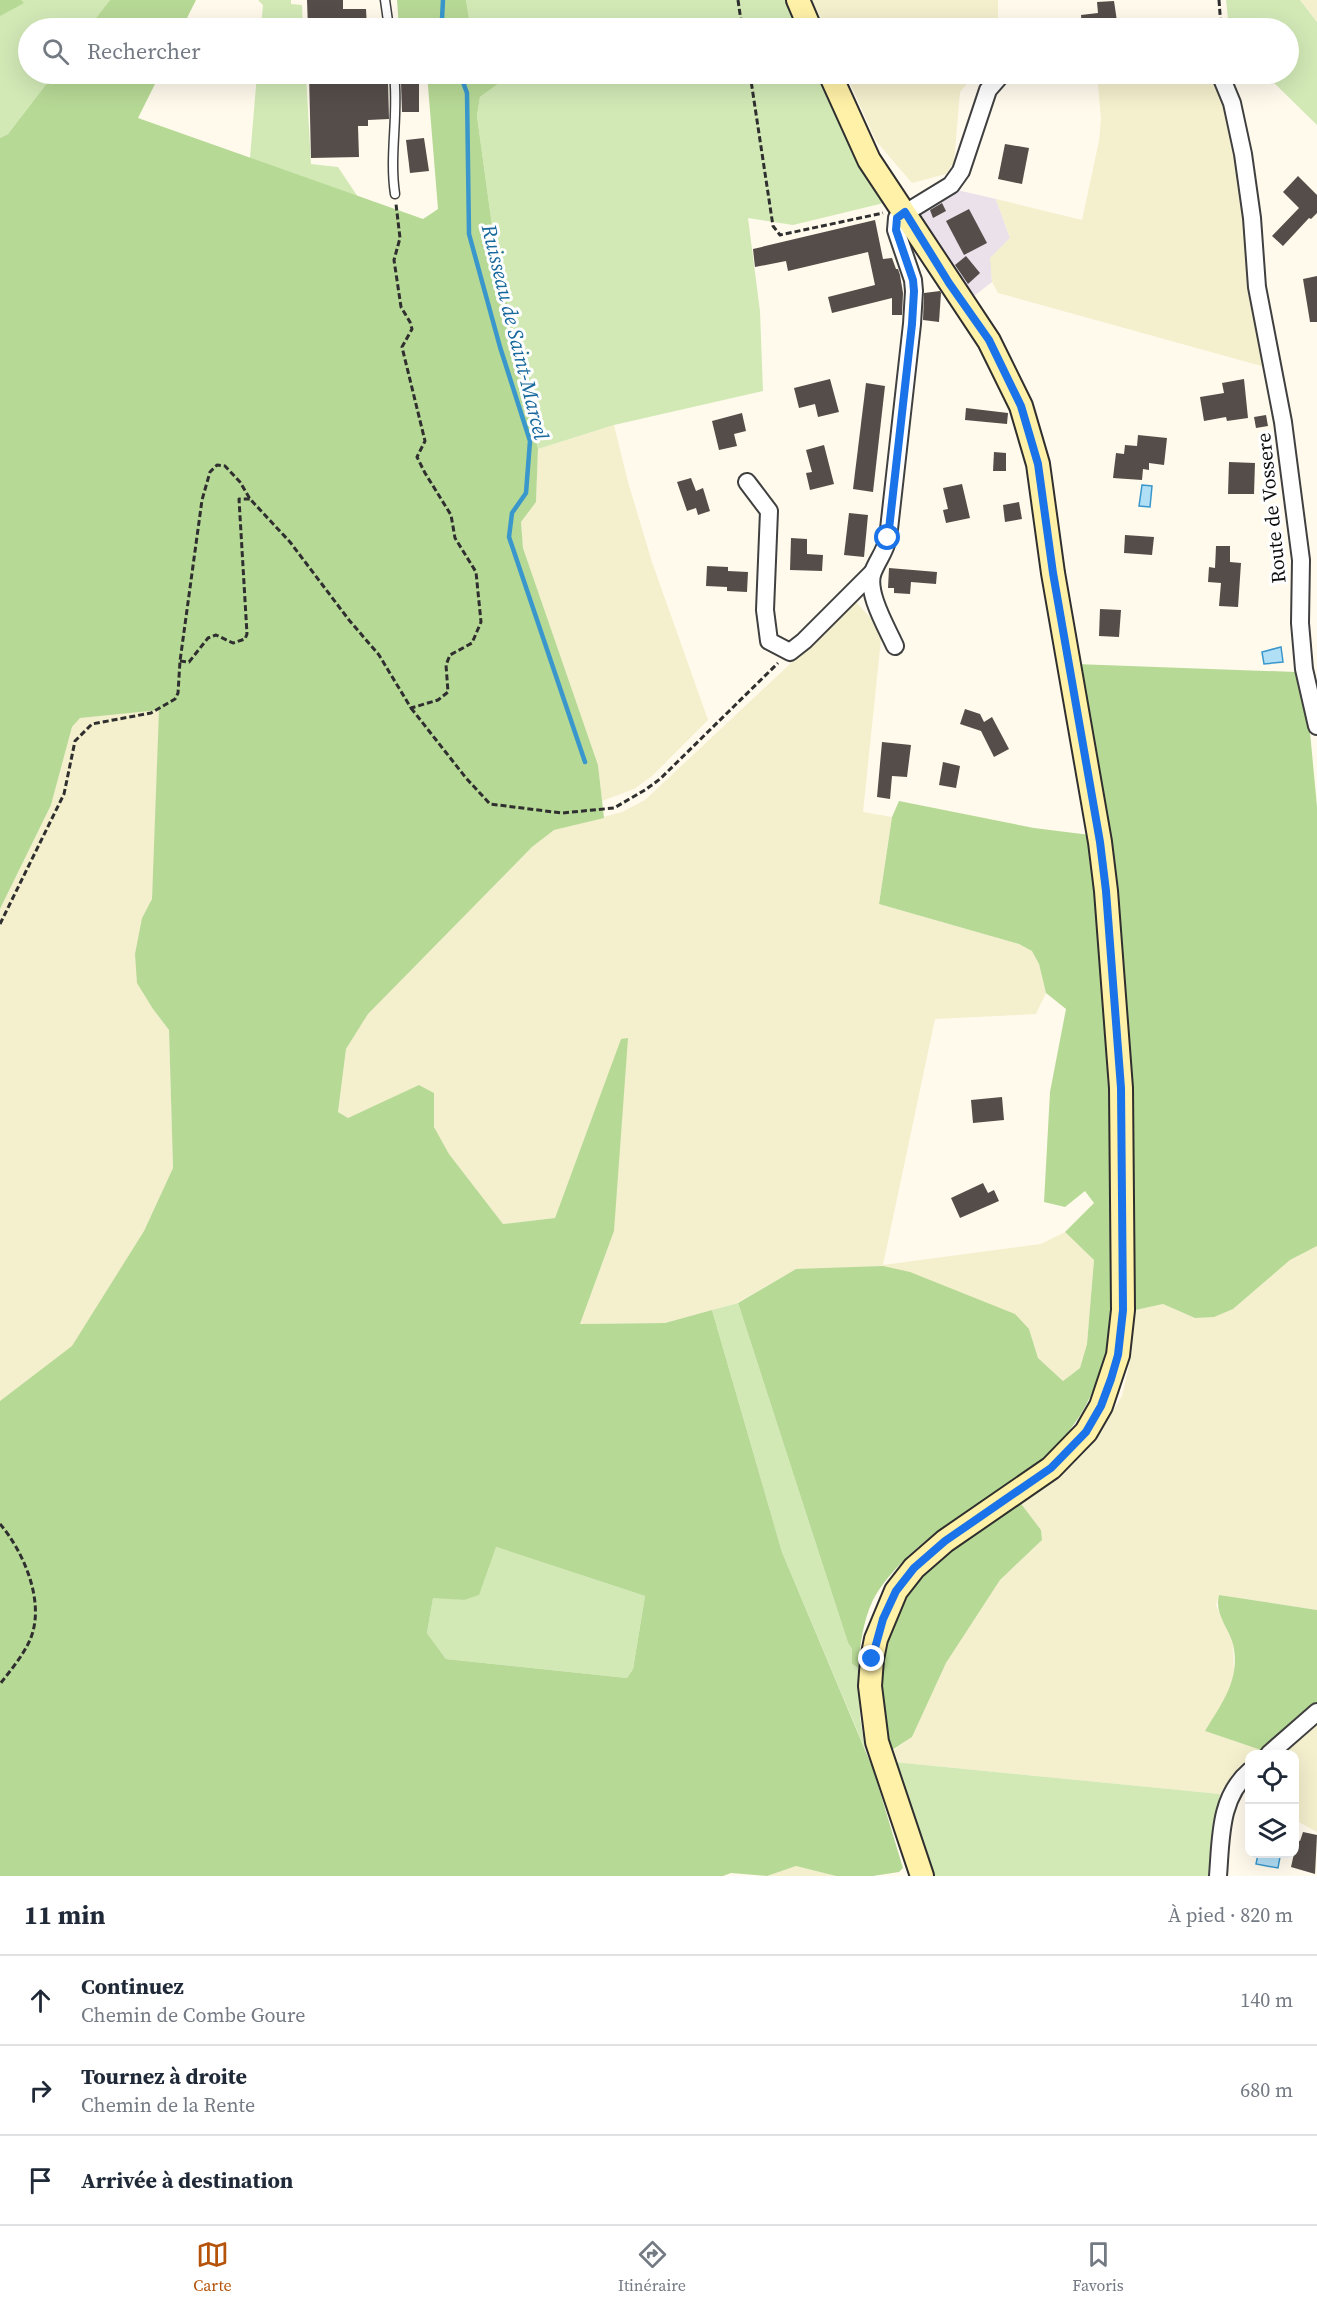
<!DOCTYPE html>
<html lang="fr">
<meta charset="utf-8">
<style>
body{margin:0;font-family:"Source Serif 4",serif;background:#f2f2f3;color:#1f2937}
.controls{position:absolute;right:18px;bottom:18px;display:grid;overflow:hidden;border-radius:12px;box-shadow:0 6px 24px #0002}
.controls button{width:54px;height:54px;display:grid;place-items:center;padding:0;border:0;border-bottom:2px solid #e0e1e3;background:#fff;color:#1f2937;font:30px sans-serif}
.stop{position:absolute;width:18px;height:18px;margin:-14px;border:4px solid #1a73e8;border-radius:50%;background:#fff}
.stop.end{background:#1a73e8;border-color:#fff;box-shadow:0 2px 6px #0008}
.list{margin:0;padding:0;list-style:none}
h2{display:flex;justify-content:space-between;align-items:center;height:78px;margin:0;padding:0 24px;font-size:26px}
h2 small{font-size:20px;font-weight:400;color:#747a83}
.list li{display:grid;grid-template-columns:39px 1fr auto;gap:18px;align-items:center;box-sizing:border-box;height:90px;padding:0 24px;border-top:2px solid #e0e1e3}
.list b{display:block;font-size:22px;white-space:nowrap}
.list p{margin:0;font-size:20px;white-space:nowrap;color:#747a83}
.list em{font-size:20px;font-style:normal;color:#747a83}
.icon{flex:none;width:33px;height:33px;fill:none;stroke:currentColor;stroke-width:2;stroke-linecap:round;stroke-linejoin:round}
.map{position:relative;flex:none;width:1317px;height:1876px;overflow:hidden}
.search{position:absolute;background:#fff;box-shadow:0 6px 24px #0002;left:18px;right:18px;top:18px;height:66px;display:flex;align-items:center;gap:15px;box-sizing:border-box;padding:0 21px;border-radius:33px;color:#747a83;font-size:22px}
.sheet{height:348px;background:#fff}
nav{display:flex;justify-content:space-around;align-items:center;box-sizing:border-box;height:84px;border-top:2px solid #e0e1e3;background:#fff;font-size:16px;color:#747a83}
nav a{display:grid;justify-items:center;gap:3px}
nav .on{color:#b45309}
.map>svg:first-child{display:block}
.industrial{fill:#eae1eb}
.farmland{fill:#f4efcd}
.green{fill:#d2e9b6}
.forest{fill:#b7d996;fill-rule:evenodd}
.water{fill:#b1dff6;stroke:#3997cc;stroke-width:1.5}
.lines{fill:none;stroke-linecap:round;stroke-linejoin:round}
.stream{stroke:#3997cc;stroke-width:4.5}
.building{fill:#554d49}
.lane-casing{stroke:#404040;stroke-width:11}
.street-casing{stroke:#404040;stroke-width:20}
.secondary-casing{stroke:#2f2f2f;stroke-width:26}
.path{stroke:#2f2f2f;stroke-width:3;stroke-dasharray:6 3;stroke-linecap:butt}
.lane{stroke:#fff;stroke-width:8}
.street{stroke:#fff;stroke-width:16}
.secondary{stroke:#fff1a7;stroke-width:22}
.route{stroke:#1a73e8;stroke-width:8}
.labels{text-anchor:middle;stroke-width:6;stroke-linejoin:round;paint-order:stroke}
.street-label{font-size:20px;fill:#0d0d0d;stroke:#fff}
.water-label{font-size:21px;font-style:italic;fill:#17689d;stroke:#fff}
</style>
<div class="map">
<svg width="1317" height="1876" viewBox="0 0 1317 1876">
<rect width="100%" height="100%" fill="#fffaec"/>
<path class="industrial" d="M953 189 996 199 1010 238 991 258 992 282 970 299 920 217 923 211Z"/>
<g class="farmland">
<path d="M812 0H998V28H825Z"/>
<path d="M1300 0H1317V22L1315 19Z"/>
<path d="M846 74H975L960 92 954 162 946 174 912 183 876 141Z"/>
<path d="M1097 74H1213L1226 104 1265 367 998 293 992 282 990 258 1010 238 996 199 1082 220 1099 141 1101 119Z"/>
<path d="M614 425 628 482 652 562 708 720 652 776 634 789 602 801 598 765 523 548 521 522 536 502 538 449Z"/>
<path d="M856 602 882 630 863 812 892 817 879 904 1019 944 1033 951 1039 964 1046 993 1036 1014 935 1019 883 1265 1041 1244 1065 1232 1094 1260 1087 1344 1080 1368 1063 1381 1038 1358 1029 1329 796 1269 737 1303 665 1323 580 1324 614 1231 621 1040 555 1218 503 1224 449 1154 434 1127 433 1093 420 1085 348 1118 338 1112 346 1049 368 1014 532 847 554 830 622 812 645 800Z"/>
<path d="M160 709 152 899 142 918 153 1009 169 1030 173 1168 144 1231 72 1347 0 1401V909L51 805 72 727 80 718Z"/>
<path d="M1317 1246V1610L1219 1595 1216 1605 1233 1644 1234 1672 1230 1691 1205 1731 1261 1750 1256 1754H1250L1249 1761 1226 1784 1220 1794 894 1762 892 1751 912 1737 946 1663 1000 1580 1042 1540 1041 1530 1019 1501 1064 1473 1091 1446 1122 1396 1130 1361 1131 1311 1163 1304 1195 1318 1233 1309 1290 1260Z"/>
<path d="M1317 1720V1832L1295 1820 1294 1754H1278Z"/>
<path d="M796 1866 836 1876H767Z"/>
</g>
<g class="green">
<path d="M0 0H110L88 28H28V74H54L8 134 0 138Z"/>
<path d="M258 0H291V4L302 5 303 28H261L263 5Z"/>
<path d="M466 0H786L799 28H483L469 18Z"/>
<path d="M1226 0H1300L1317 22V125L1265 74H1288V28H1229Z"/>
<path d="M257 74H306L311 164 338 167 358 197 250 158Z"/>
<path d="M506 74H819L888 202 793 225 748 218 760 311 763 391 614 425 538 449 493 233 477 116 480 97 506 77Z"/>
<path d="M738 1303 848 1643 852 1649V1664L858 1668 860 1717 865 1749 782 1552 712 1310Z"/>
<path d="M496 1547 645 1596 633 1669 627 1678 446 1659 427 1633 433 1597 464 1600Z"/>
<path d="M894 1762 1220 1794 1208 1876H933Z"/>
</g>
<g class="forest">
<path d="M0 0H21L24 3 0 16Z"/>
<path d="M110 0H196L182 28H88Z"/>
<path d="M397 0H466L469 18 483 28H399Z"/>
<path d="M54 74H160L138 118 423 219 438 209 427 74H506L507 77 480 97 477 116 493 233 538 449 536 502 521 522 523 548 598 765 604 818 554 830 532 847 368 1014 346 1049 338 1112 348 1118 419 1085 434 1093V1127L449 1154 503 1224 555 1218 621 1039 628 1038 614 1231 580 1324 665 1323 712 1310 782 1552 873 1769 903 1868 899 1872 873 1876H836L796 1866 767 1876 731 1873 723 1876H0V1401L72 1346 144 1231 173 1168 169 1030 153 1009 137 983 135 954 142 918 152 899 159 710 80 718 72 727 51 805 0 909V138L8 134ZM496 1547 645 1596 633 1669 627 1678 446 1659 427 1633 433 1598 464 1600 479 1595Z"/>
<path d="M1075 664 1296 672 1309 721 1317 807V1246L1290 1260 1233 1309 1214 1317 1195 1318 1163 1304 1131 1311 1126 1054Z"/>
<path d="M899 801 1034 828 1090 835C1099 951 1109 1067 1112 1183 1114 1259 1123 1336 1086 1405 1048 1477 965 1502 908 1556 895 1569 882 1583 873 1600 863 1621 860 1645 858 1668L852 1664V1649L848 1643 738 1303 796 1269 883 1266 910 1272 1015 1314 1029 1329 1038 1358 1063 1381 1080 1368 1087 1344 1094 1260 1065 1232 1094 1203 1085 1191 1065 1207 1044 1202 1050 1092 1066 1009 1046 993 1039 964 1032 951 1019 944 879 904 892 817Z"/>
<path d="M1019 1501 1041 1530 1042 1540 1000 1580 946 1663 912 1737 892 1750C870 1689 884 1603 936 1559 961 1538 992 1520 1019 1501Z"/>
<path d="M1219 1595 1317 1610V1704L1261 1750 1205 1731C1222 1703 1241 1679 1233 1644 1228 1627 1214 1613 1219 1595Z"/>
</g>
<g class="water">
<path d="M1142 485 1152 486 1150 507 1139 506Z"/>
<path d="M1281 647 1283 662 1264 664 1262 652Z"/>
<path d="M1258 1854 1280 1857 1278 1868 1256 1864Z"/>
</g>
<g class="lines">
<g class="stream">
<path d="M443 0 442 19 446 28"/>
<path d="M460 74 467 93 469 234 500 347 530 441 526 493 512 513 509 537 585 762"/>
</g>
</g>
<g class="building">
<path d="M307 0H343V9H366L367 28H308Z"/>
<path d="M1114 1 1118 28H1082L1081 15 1098 13 1097 2Z"/>
<path d="M309 74H367L368 82 388 81 389 119 368 120V126H358L359 157 311 158Z"/>
<path d="M401 83H419V112H402Z"/>
<path d="M424 138 429 171 410 173 406 140Z"/>
<path d="M1005 144 1029 148 1022 184 998 179Z"/>
<path d="M1298 176 1317 195V213L1311 219 1309 218 1283 246 1272 236 1299 208 1283 192Z"/>
<path d="M942 203 946 211 933 218 930 210Z"/>
<path d="M969 209 987 243 964 255 946 221Z"/>
<path d="M875 220 883 259 892 258 896 269H898L900 275 903 293 902 315H892V298L832 313 828 297 875 285 868 252 788 271 786 261 755 267 753 249Z"/>
<path d="M966 256 980 273 968 284 955 265Z"/>
<path d="M1317 276V322H1310L1303 279Z"/>
<path d="M940 291 941 293 939 322 923 320 924 293Z"/>
<path d="M830 379 839 412 818 417 815 404 799 408 794 388Z"/>
<path d="M1244 379 1248 418 1227 421 1226 417 1204 421 1200 397 1224 393 1222 383Z"/>
<path d="M866 383 885 386 873 492 853 489Z"/>
<path d="M966 408 1008 413 1007 424 965 420Z"/>
<path d="M742 413 746 431 734 434 737 446 719 450 712 421Z"/>
<path d="M1266 415 1268 426 1256 428 1254 417Z"/>
<path d="M1138 435 1167 438 1164 465 1149 463V470L1143 469 1142 480 1113 478 1116 453 1124 454 1125 445 1137 446Z"/>
<path d="M824 445 834 484 810 490 806 473 812 472 806 450Z"/>
<path d="M994 452 1006 453V471H993Z"/>
<path d="M1229 462 1255 463 1254 494H1228Z"/>
<path d="M691 478 696 491 703 488 710 511 698 515 696 508 687 511 677 482Z"/>
<path d="M962 484 970 518 946 523 943 510 948 509 943 488Z"/>
<path d="M1019 502 1022 519 1005 522 1003 505Z"/>
<path d="M849 513 868 515 864 557 844 555Z"/>
<path d="M1125 535 1154 537 1152 555 1124 553Z"/>
<path d="M791 538 807 539V554L823 555 822 571 790 570Z"/>
<path d="M1216 546H1230V562L1241 563 1238 607 1219 606 1221 583 1208 582 1209 567 1215 568Z"/>
<path d="M707 566 728 567V571L748 572 747 592 727 591V587L706 586Z"/>
<path d="M889 568 937 572 936 584 911 582 910 594 894 593V588H888Z"/>
<path d="M1100 609 1121 610 1119 637 1099 636Z"/>
<path d="M965 709 980 714 984 722 992 717 1009 749 994 757 981 731 960 724Z"/>
<path d="M882 742 911 745 907 777 892 776 890 799 877 797Z"/>
<path d="M943 762 960 766 956 788 939 785Z"/>
<path d="M1002 1097 1004 1120 973 1123 971 1100Z"/>
<path d="M983 1183 988 1193 994 1190 999 1201 960 1218 951 1198Z"/>
<path d="M1303 1832 1317 1835 1315 1874 1291 1867 1297 1840 1300 1841Z"/>
</g>
<g class="lines">
<defs>
<g id="lane">
<path d="M385 0 389 28"/>
<path d="M394 74C399 114 389 154 395 194"/>
</g>
<g id="street">
<path d="M1220 74 1232 103 1243 154 1252 218 1257 287 1283 422 1301 560 1300 623 1304 669 1317 726"/>
<path d="M747 482 769 511 765 610 769 641 790 652 804 641 872 573"/>
<path d="M895 646C887 628 865 591 873 572 878 559 885 552 888 538L912 324 914 291 913 280 896 230 897 218 951 185 961 171 988 90 1002 74"/>
<path d="M1269 1754 1317 1712"/>
<path d="M1218 1876C1221 1839 1219 1797 1250 1771"/>
</g>
<g id="secondary">
<path d="M798 0 810 28"/>
<path d="M830 74 869 160 989 341 1021 406 1038 464 1053 573 1100 842 1106 891 1121 1088 1123 1310 1118 1355 1101 1406 1086 1432 1051 1468 945 1541 914 1568 896 1591 876 1639 872 1659 870 1686 877 1742 922 1876"/>
</g>
</defs>
<use href="#lane" class="lane-casing"/>
<use href="#street" class="street-casing"/>
<use href="#secondary" class="secondary-casing"/>
<g class="path">
<path d="M738 0 742 28"/>
<path d="M1219 0 1221 28"/>
<path d="M750 74 773 226 780 235 883 213"/>
<path d="M180 661 189 662 208 638 216 635 233 643 245 639 247 634 239 499H250"/>
<path d="M411 708 466 778 490 804 562 813 614 808 645 790 660 779 778 663"/>
<path d="M0 924 64 794 75 741 92 724 151 713 175 699 178 693 180 661 202 500 210 472 217 465 225 466 240 482 250 499 290 542 349 620 379 655 411 708 438 700 448 692 446 665 450 655 472 643 481 622 476 572 455 538 451 515 425 473 417 457 425 441 402 347 412 329 410 322 401 307 394 260 400 238 396 204"/>
<path d="M0 1524C24 1552 47 1605 29 1642 22 1657 10 1671 0 1684"/>
</g>
<use href="#lane" class="lane"/>
<use href="#street" class="street"/>
<use href="#secondary" class="secondary"/>
</g>
<g class="lines">
<path class="route" d="M872 1659 883 1619 896 1591 914 1568 945 1541 1051 1468 1086 1432 1101 1406 1111 1379 1118 1355 1123 1310 1121 1088 1106 891 1100 842 1053 573 1038 464 1021 406 989 340 949 283 905 212 897 218 896 230 913 280 914 291 912 324 888 538"/>
</g>
<g class="labels">
<g class="street-label">
<text transform="translate(1271 508) rotate(-96)" y="7">Route de Vossere</text>
</g>
<g class="water-label">
<text transform="translate(515 332) rotate(76)" y="7">Ruisseau de Saint-Marcel</text>
</g>
</g>
</svg>
<div class="controls">
<button><svg class="icon" aria-label="locate" viewBox="0 0 24 24"><circle cx="12" cy="12" r="6"/><path d="M12 2v4M12 18v4M2 12h4M18 12h4"/></svg></button>
<button><svg class="icon" aria-label="layers" viewBox="0 0 24 24"><path d="M12 4l9 5-9 5-9-5zM3 14l9 5 9-5"/></svg></button>
</div>
<div class="stop" style="left:888px;top:538px"></div>
<div class="stop end" style="left:872px;top:1659px"></div>
<div class="search"><svg class="icon" aria-label="search" viewBox="0 0 24 24"><circle cx="10" cy="10" r="6"/><path d="M15 15l6 6"/></svg>Rechercher</div>
</div>
<section class="sheet">
<h2>11 min<small>À pied · 820 m</small></h2>
<ul class="list">
<li><svg class="icon" aria-label="ahead" viewBox="0 0 24 24"><path d="M12 20V5M6 11l6-6 6 6"/></svg><div><b>Continuez</b><p>Chemin de Combe Goure</p></div><em>140 m</em></li>
<li><svg class="icon" aria-label="right" viewBox="0 0 24 24"><path d="M7 20v-9h11M14 6l5 5-5 5"/></svg><div><b>Tournez à droite</b><p>Chemin de la Rente</p></div><em>680 m</em></li>
<li><svg class="icon" aria-label="arrive" viewBox="0 0 24 24"><path d="M6 21V4h12l-3 4 3 4H6"/></svg><div><b>Arrivée à destination</b></div></li>
</ul>
</section>
<nav>
<a class="on"><svg class="icon" aria-label="map" viewBox="0 0 24 24"><path d="M3 6l6-2 6 2 6-2v14l-6 2-6-2-6 2zM9 4v14M15 6v14"/></svg>Carte</a>
<a><svg class="icon" aria-label="directions" viewBox="0 0 24 24"><path d="M12 3l9 9-9 9-9-9zM9 14v-3h6M13 9l2 2-2 2"/></svg>Itinéraire</a>
<a><svg class="icon" aria-label="saved" viewBox="0 0 24 24"><path d="M7 4h10v16l-5-4-5 4z"/></svg>Favoris</a>
</nav>
